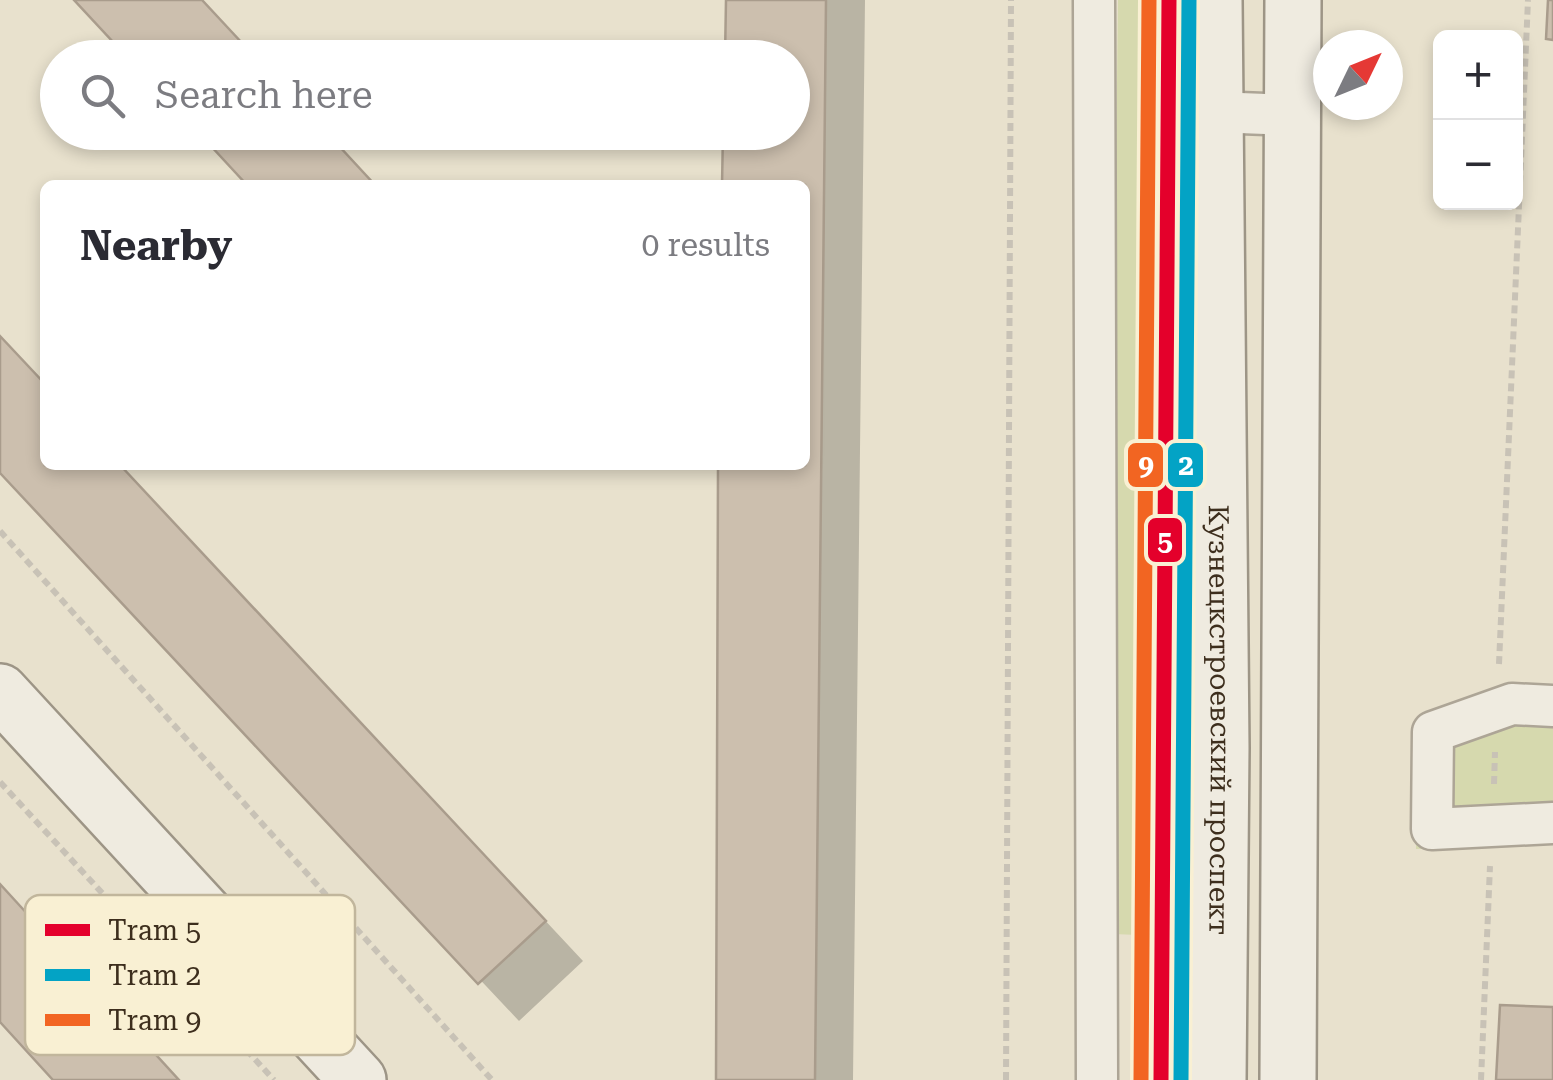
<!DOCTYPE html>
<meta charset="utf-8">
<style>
body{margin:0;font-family:"Roboto Serif",serif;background:#f2f2f3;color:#2b2b33}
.controls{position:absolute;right:30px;top:30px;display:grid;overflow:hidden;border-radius:15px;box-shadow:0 5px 15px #0003}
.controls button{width:90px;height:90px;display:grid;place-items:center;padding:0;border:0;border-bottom:2px solid #e1e1e2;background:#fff;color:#2b2b33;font:50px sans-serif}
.compass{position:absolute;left:1313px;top:30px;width:90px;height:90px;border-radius:50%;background:#fff;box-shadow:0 5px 15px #0003;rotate:47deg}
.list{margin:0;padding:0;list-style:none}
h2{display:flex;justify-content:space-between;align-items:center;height:130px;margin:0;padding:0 40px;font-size:42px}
h2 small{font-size:32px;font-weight:400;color:#7c7c81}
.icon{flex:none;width:55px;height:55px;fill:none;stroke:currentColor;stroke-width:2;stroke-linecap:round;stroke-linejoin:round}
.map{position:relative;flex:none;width:1553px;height:1080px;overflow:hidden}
.search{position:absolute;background:#fff;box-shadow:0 5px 15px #0003;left:40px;top:40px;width:770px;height:110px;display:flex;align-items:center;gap:25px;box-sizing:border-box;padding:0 35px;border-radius:55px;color:#7c7c81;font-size:38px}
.panel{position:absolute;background:#fff;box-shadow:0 5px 15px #0003;left:40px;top:180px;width:770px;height:290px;border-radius:15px}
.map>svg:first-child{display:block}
.green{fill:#d6d9ae}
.shadow{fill:#0003}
.building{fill:#ccbfae;stroke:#a99c8c;stroke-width:2.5}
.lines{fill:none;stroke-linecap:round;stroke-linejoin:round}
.street-casing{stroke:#ada596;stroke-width:45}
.secondary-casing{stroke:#9d9586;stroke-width:60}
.path{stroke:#c8c2b6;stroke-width:6;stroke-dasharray:8 5;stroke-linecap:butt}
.street{stroke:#efebe0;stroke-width:40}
.secondary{stroke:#efebe0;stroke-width:55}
.tram-1-casing{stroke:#f9f0d3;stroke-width:22}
.tram-2-casing{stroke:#f9f0d3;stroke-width:22}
.tram-3-casing{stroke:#f9f0d3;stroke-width:22}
.tram-1{stroke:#e4002b;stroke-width:15}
.tram-2{stroke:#03a3c5;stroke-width:15}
.tram-3{stroke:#f26522;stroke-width:15}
.labels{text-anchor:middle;stroke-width:9;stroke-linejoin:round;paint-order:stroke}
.street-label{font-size:28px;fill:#3d2e1d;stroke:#f9f0d3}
.key{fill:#f9f0d3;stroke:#c1b69c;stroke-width:2.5}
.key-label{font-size:28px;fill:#3d2e1d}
.line-badge{stroke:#f9f0d3;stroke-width:4}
.badge-label{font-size:28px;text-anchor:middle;font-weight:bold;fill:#fff}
</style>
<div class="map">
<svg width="1553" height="1080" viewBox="0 0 1553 1080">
<rect width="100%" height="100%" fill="#e8e1cd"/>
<g class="green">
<path d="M1118 0H1153L1144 928 1138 935 1113 934 1107 928Z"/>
<path d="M1498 689 1553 692V844L1416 849 1420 717Z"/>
</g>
<g class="shadow">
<path d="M728 0H865L853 1080H718L721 465H805V185H725L792 132V58Z"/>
<path d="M0 338 45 385V465H120L583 961 519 1021 0 469Z"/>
</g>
<g class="building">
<path d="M74 0H202L256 58H128Z"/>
<path d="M726 0H826L815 1080H716L718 465H805V185H722L723 132H792V58H725Z"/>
<path d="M1548 0H1553V40L1546 39Z"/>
<path d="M198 132H326L375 185H247Z"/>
<path d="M0 336 45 384V465H120L546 921 478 984 0 473Z"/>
<path d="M0 884 63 953 179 1080H53L0 1022Z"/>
<path d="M1500 1005 1553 1007V1080H1496Z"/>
</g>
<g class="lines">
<defs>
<g id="street">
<path d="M1094 0 1097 1080"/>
<path d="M1214 112 1292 115"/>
<path d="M1553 706 1512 704 1433 732 1432 829 1553 823"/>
</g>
<g id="secondary">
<path id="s1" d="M1214 0 1221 748 1218 1080"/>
<path d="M0 692 358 1080"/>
<path d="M1288 1080 1293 0"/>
</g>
</defs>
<use href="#street" class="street-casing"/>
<use href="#secondary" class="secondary-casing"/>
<g class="path">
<path d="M0 531 492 1080"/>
<path d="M1499 664 1528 0"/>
<path d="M0 782 274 1080"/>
<path d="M1494 784 1495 752"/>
<path d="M1006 1080 1011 0"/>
<path d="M1481 1080 1490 866"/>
</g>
<use href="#street" class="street"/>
<use href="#secondary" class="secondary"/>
<defs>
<path id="tram-1" d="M1161 1080 1169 0"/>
<path id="tram-2" d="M1181 1080 1189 0"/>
<path id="tram-3" d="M1141 1080 1149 0"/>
</defs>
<use href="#tram-1" class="tram-1-casing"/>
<use href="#tram-2" class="tram-2-casing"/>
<use href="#tram-3" class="tram-3-casing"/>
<use href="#tram-1" class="tram-1"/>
<use href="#tram-2" class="tram-2"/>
<use href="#tram-3" class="tram-3"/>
</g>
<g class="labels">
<g class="street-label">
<text dy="10" stroke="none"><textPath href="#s1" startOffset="720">Кузнецкстроевский проспект</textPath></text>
</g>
</g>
<rect x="25" y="895" width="330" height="160" rx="15" class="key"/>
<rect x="45" y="924" width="45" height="12" fill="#e4002b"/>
<rect x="45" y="969" width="45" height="12" fill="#03a3c5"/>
<rect x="45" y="1014" width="45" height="12" fill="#f26522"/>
<g class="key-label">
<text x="108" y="940">Tram 5</text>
<text x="108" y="985">Tram 2</text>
<text x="108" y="1030">Tram 9</text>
</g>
<g class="line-badge">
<rect x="1126" y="441" width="39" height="48" rx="10" fill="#f26522"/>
<rect x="1166" y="441" width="39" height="48" rx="10" fill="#03a3c5"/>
<rect x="1146" y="516" width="38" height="48" rx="10" fill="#e4002b"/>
</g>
<g class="badge-label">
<text x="1146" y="475">9</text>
<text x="1186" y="475">2</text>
<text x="1165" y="550">5</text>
</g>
</svg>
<div class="controls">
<button>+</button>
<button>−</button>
</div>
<svg class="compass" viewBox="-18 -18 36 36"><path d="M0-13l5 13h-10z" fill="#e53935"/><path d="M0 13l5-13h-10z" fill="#7c7c81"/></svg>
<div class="search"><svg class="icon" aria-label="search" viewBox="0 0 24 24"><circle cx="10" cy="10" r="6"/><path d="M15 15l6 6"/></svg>Search here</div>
<section class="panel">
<h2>Nearby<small>0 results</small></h2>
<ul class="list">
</ul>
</section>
</div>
